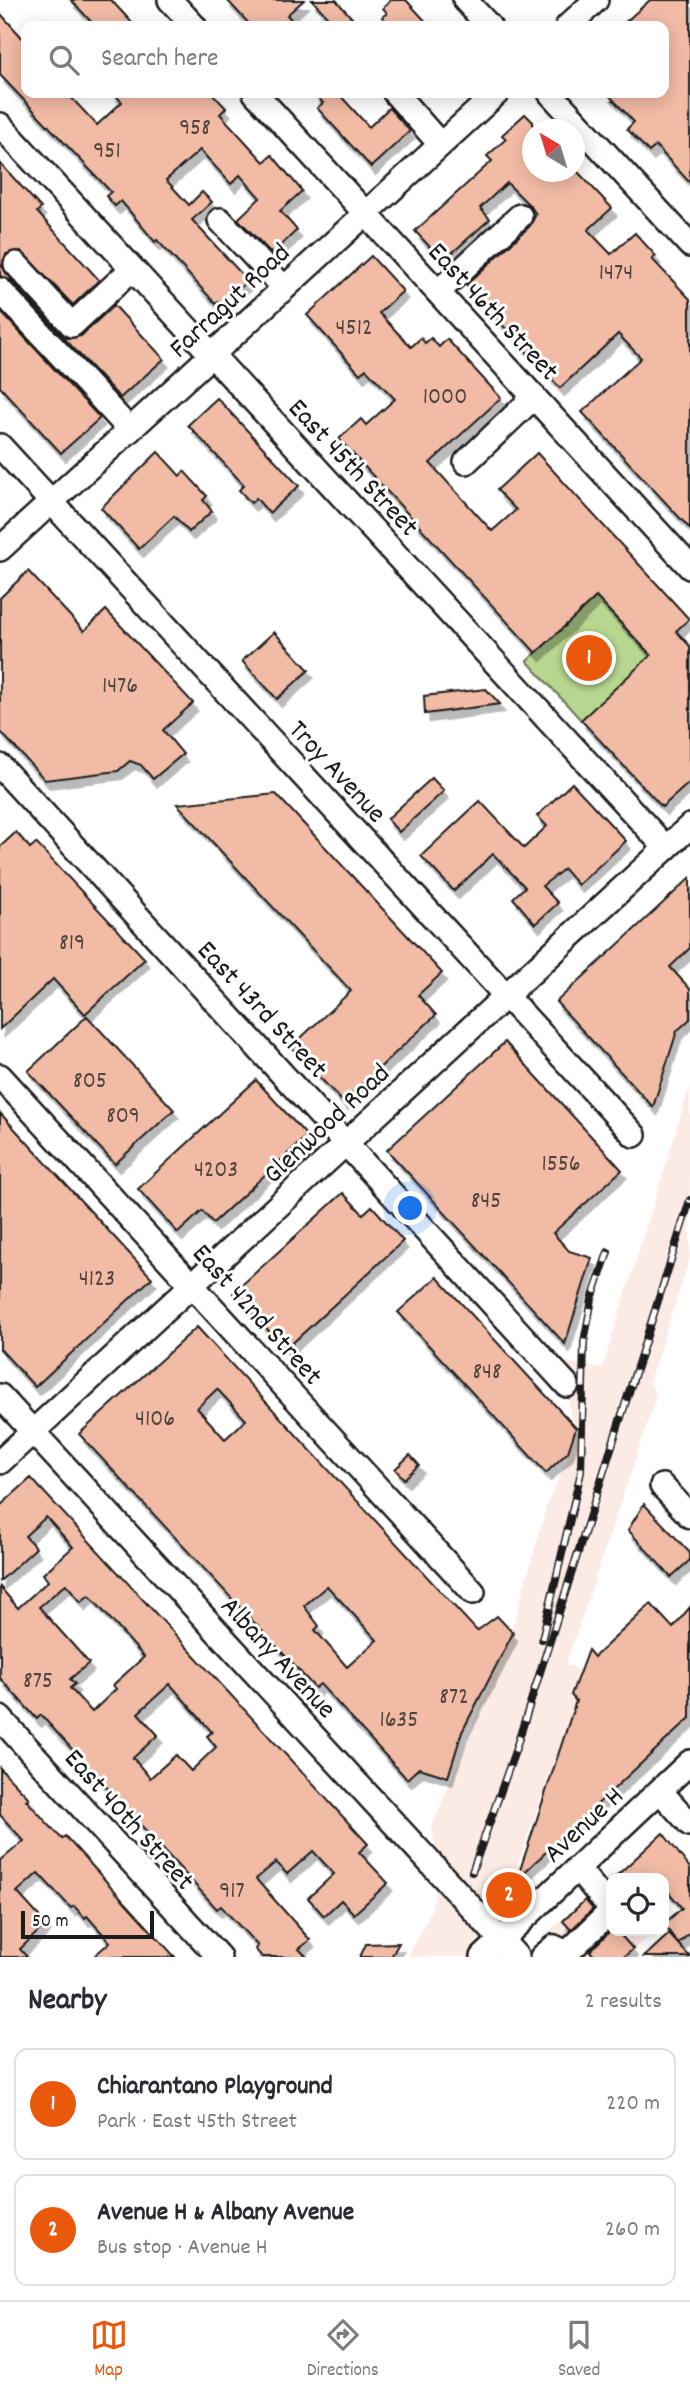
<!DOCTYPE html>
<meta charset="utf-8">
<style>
body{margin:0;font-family:Dekko,sans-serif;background:#f7f7f7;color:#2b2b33}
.controls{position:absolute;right:21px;bottom:21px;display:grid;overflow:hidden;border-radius:14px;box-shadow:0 4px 18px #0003}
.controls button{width:63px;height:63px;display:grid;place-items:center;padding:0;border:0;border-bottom:2px solid #e1e1e2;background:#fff;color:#2b2b33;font:35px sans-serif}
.compass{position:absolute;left:522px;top:119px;width:63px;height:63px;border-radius:50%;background:#fff;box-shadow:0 4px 18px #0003;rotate:322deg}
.scale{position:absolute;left:21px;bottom:18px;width:133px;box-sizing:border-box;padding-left:7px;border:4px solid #1c1c1c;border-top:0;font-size:19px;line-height:24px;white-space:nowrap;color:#1c1c1c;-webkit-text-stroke:5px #fff;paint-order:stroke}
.you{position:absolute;left:411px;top:1209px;width:24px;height:24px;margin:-18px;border:5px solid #fff;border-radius:50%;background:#1a73e8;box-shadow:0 0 0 10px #1a73e833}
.badge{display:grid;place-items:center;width:46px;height:46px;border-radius:50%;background:#ea580c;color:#fff;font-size:23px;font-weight:700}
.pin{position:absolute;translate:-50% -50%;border:4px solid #fff;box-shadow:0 2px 7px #0006}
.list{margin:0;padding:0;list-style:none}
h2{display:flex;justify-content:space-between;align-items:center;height:91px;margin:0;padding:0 28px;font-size:30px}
h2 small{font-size:23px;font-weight:400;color:#7c7c81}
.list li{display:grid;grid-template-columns:46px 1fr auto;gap:21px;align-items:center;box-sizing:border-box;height:112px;margin:0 14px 14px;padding:0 14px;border:2px solid #e1e1e2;border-radius:14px}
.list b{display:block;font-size:26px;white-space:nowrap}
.list p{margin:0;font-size:23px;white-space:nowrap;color:#7c7c81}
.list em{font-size:23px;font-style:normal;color:#7c7c81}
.icon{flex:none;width:38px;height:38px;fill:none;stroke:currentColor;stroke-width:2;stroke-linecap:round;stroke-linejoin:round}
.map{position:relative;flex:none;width:690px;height:1957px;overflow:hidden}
.search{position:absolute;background:#fff;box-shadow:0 4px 18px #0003;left:21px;right:21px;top:21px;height:77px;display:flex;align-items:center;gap:18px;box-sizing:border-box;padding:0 24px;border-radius:14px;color:#7c7c81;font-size:26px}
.sheet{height:343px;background:#fff}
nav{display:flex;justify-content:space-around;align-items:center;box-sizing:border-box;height:98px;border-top:2px solid #e1e1e2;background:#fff;font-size:19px;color:#7c7c81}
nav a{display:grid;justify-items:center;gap:4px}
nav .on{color:#ea580c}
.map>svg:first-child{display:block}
.built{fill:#fbebe4}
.green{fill:#b7d68f;stroke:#6a7956;stroke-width:2}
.building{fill:#f2bba5;stroke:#1c1c1c;stroke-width:2;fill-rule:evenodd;filter:url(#shadow)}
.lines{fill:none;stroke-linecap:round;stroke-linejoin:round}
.minor-casing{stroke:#1c1c1c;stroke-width:28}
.minor{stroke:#fff;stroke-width:23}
.rail-casing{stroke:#1c1c1c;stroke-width:8}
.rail{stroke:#fff;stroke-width:5;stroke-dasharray:16;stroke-linecap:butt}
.labels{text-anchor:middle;stroke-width:6;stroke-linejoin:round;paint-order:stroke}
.number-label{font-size:24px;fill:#52443e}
.street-label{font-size:28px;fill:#1c1c1c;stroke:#fff}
</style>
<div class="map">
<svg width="690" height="1957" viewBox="0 0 690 1957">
<defs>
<filter id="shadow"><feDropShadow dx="4.5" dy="8" stdDeviation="0" flood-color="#0004"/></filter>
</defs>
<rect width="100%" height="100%" fill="#fff"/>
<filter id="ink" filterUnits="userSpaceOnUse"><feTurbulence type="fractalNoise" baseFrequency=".0143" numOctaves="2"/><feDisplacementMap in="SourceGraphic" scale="14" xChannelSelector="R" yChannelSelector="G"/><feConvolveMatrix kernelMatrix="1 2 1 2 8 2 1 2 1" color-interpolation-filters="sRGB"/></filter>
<g filter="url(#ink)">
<g class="built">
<path d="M690 1086V1258L649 1382 657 1395 566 1664 580 1670 571 1695 576 1701 518 1863 525 1871 500 1896 478 1957H408L432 1908 439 1872 432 1827 515 1620 547 1504 569 1455 576 1428 570 1415 566 1362 602 1369Z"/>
<path d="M612 1874 616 1878H611V1931H654L625 1957H560L542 1937Z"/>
</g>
<path class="green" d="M596 597 651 656 581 720 527 661Z"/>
<g class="building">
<path d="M71 0H111L135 26H95Z"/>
<path d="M227 0H304L287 15 297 26H251Z"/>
<path d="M312 0H336L359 26H336Z"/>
<path d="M391 0H406L430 26H391L382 17 387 13 383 8Z"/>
<path d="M650 0H690V183L656 146 649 152 627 129 634 122 607 93H664V26H621Z"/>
<path d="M0 13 26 42V93H67L97 125 122 102 113 93H212L226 108 220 114 264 162 272 155 302 191 280 211 297 230 272 254 238 219 260 198 240 175 231 184 200 150 166 180 189 205 202 192 212 202 192 220 248 281 221 305 218 302 216 304 157 240 155 242 121 201 115 206 106 196 111 192 0 75Z"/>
<path d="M314 93H338L369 127 389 108 410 131 371 167 317 108 323 103Z"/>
<path d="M525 114 533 122V172H578L612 208 588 230 611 254 635 233 656 256 652 259 690 299V529L582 412 641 358 618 334 560 388 466 285 530 226 536 214 531 207 507 183 480 208 490 219 443 261 415 231 492 161 487 156 506 139 502 135Z"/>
<path d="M0 163 41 208 37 212 99 280 73 305 21 251 6 254 2 266 6 273 67 338 81 336 114 305 164 359 120 398 10 280 0 276Z"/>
<path d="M371 256 403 291 379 313 411 347 421 338 425 343 431 338 439 347 447 339 501 398 430 463 492 531 516 510 497 490 537 453 689 619 676 631 690 646V782L662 807 581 720 651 655 596 597 536 653 339 439 361 419 366 425 395 399 366 369 360 374 307 315Z"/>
<path d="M0 311 100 418 61 453 0 387Z"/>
<path d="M217 398 299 486 269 513 256 498 251 503 239 490 244 485 188 425Z"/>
<path d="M158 452 180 476 184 471 207 496 203 500 212 511 189 532 174 516 139 549 101 508Z"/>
<path d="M28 571 84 631 106 610 193 703 163 730 183 754 153 779 141 765 130 761 118 771 45 780 0 731V598Z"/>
<path d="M274 632 309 670 277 699 242 661Z"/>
<path d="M486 689 500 704 425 714 424 696Z"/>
<path d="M432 778 444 791 399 832 387 819Z"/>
<path d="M572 783 626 841 578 885 564 869 542 886 558 903 535 924 513 898 525 887 493 854 454 891 421 856 480 801 524 848 547 826 537 816Z"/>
<path d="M276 794 442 973 418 995 436 1015 343 1102 291 1047 351 991 177 804Z"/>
<path d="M16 832 30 848 36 843 145 959 85 1014 53 979 0 1029V847Z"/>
<path d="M690 878V948L670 967 690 989V1019L677 1031 653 1107 556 1002Z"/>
<path d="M87 1016 174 1110 115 1164 28 1071Z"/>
<path d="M505 1042 622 1170 553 1233 569 1251 592 1258 565 1344 387 1150Z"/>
<path d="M256 1080 307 1136 213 1223 202 1211 178 1233 138 1189Z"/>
<path d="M0 1113 152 1278 35 1387 0 1349Z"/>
<path d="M343 1193 363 1214 372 1206 403 1241 286 1349 233 1293Z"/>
<path d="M437 1277 576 1428 568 1452 546 1473 398 1312Z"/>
<path d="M197 1327 477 1631 497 1616 513 1633 462 1732 448 1777 419 1768 407 1779 320 1684 315 1688 79 1434ZM217 1389 246 1420 225 1439 197 1408ZM327 1586 377 1640 347 1667 315 1630 319 1626 304 1606Z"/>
<path d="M410 1455 419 1465 404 1479 395 1469Z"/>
<path d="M31 1478 368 1844 359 1852 388 1883 354 1914 341 1900 324 1916 308 1898 334 1874 313 1851 287 1874 276 1862 256 1879 310 1940 299 1949 307 1957H262L255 1949 258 1946 221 1906 217 1909 41 1715 37 1719 0 1678V1587L18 1608 48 1581 43 1574 73 1547 46 1517 25 1536 36 1548 0 1581V1506ZM66 1584 81 1602 89 1595 144 1657 113 1685 116 1689 92 1712 70 1688 75 1684 70 1679 89 1663 39 1607ZM170 1684 212 1732 207 1736 216 1747 191 1771 176 1755 150 1778 133 1758 158 1735 138 1713Z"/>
<path d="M644 1504 690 1553V1560L671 1577 628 1530Z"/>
<path d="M651 1604 673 1628 690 1607V1718L517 1879 576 1701 571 1695 588 1650 594 1657Z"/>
<path d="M0 1768 29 1798 26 1800 62 1839 65 1836 175 1957H93L110 1942 87 1916 85 1918 74 1906 71 1908 38 1873 17 1892 46 1924 20 1949 27 1957H0V1861L24 1841 0 1815Z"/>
<path d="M663 1833 690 1868V1933L678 1944 664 1924 682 1908 664 1887V1878H614Z"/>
<path d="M585 1900 593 1909 571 1930 563 1921Z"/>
<path d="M611 1930 618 1932 633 1949 624 1957H595L590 1951Z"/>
<path d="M669 1934 690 1957H644Z"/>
<path d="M399 1943 391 1957H360L366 1944Z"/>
</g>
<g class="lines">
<defs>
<g id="minor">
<path d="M170 0 194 26"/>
<path d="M465 0 489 26"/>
<path d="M568 26 596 0"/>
<path d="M255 93 690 567"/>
<path d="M395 93 440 144"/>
<path d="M550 93 690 245"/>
<path d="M0 125 666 848"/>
<path d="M220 220 284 288"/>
<path d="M16 264 72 325 132 269"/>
<path d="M0 290 130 430"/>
<path d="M438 292 520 216"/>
<path d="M0 446 634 1135"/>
<path d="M466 462 534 397"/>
<path d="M0 549 497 93"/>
<path d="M0 766 567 1385"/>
<path d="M0 1076 473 1592"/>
<path d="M0 1396 517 1957"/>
<path d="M0 1462 690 826"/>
<path d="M662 1486 690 1516"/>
<path d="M0 1718 219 1957"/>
<path d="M660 1791 690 1824"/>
<path d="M577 1868 611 1909"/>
<path d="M483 1957 690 1762"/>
<path d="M542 1957 554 1947 567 1953 611 1911"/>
</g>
</defs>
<use href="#minor" class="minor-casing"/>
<use href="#minor" class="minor"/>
<defs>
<g id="rail">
<path d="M542 1639 581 1472 584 1342 592 1299 608 1252"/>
<path d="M472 1872 515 1751 690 1200"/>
</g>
</defs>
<use href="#rail" class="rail-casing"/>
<use href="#rail" class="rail"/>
</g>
</g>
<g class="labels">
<g class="number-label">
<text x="195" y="134">958</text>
<text x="107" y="157">951</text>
<text x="616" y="279">1474</text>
<text x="354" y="334">4512</text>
<text x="445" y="403">1000</text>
<text x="120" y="692">1476</text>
<text x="72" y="949">819</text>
<text x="90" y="1087">805</text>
<text x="123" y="1122">809</text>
<text x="561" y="1170">1556</text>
<text x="216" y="1176">4203</text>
<text x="486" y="1207">845</text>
<text x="97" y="1285">4123</text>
<text x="487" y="1378">848</text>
<text x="155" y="1425">4106</text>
<text x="38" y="1687">875</text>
<text x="454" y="1703">872</text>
<text x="399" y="1726">1635</text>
<text x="232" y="1897">917</text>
</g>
<g class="street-label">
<text transform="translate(228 299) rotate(-43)" y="10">Farragut Road</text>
<text transform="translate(495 310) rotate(47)" y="10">East 46th Street</text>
<text transform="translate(355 466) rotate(47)" y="10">East 45th Street</text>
<text transform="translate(339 770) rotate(47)" y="10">Troy Avenue</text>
<text transform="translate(264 1008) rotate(47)" y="10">East 43rd Street</text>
<text transform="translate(325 1122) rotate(-43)" y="10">Glenwood Road</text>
<text transform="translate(259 1313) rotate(48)" y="10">East 42nd Street</text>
<text transform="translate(280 1656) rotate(47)" y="10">Albany Avenue</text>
<text transform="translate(131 1818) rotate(48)" y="10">East 40th Street</text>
<text transform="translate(582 1823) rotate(-43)" y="10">Avenue H</text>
</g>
</g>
</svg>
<div class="controls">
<button><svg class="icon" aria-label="locate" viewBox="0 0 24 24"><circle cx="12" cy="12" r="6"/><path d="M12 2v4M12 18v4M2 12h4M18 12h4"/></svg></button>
</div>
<svg class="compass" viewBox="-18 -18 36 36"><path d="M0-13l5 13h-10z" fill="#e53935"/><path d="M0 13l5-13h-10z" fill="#7c7c81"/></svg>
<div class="scale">50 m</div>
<div class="you"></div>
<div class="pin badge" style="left:589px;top:658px">1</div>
<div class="pin badge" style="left:509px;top:1895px">2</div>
<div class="search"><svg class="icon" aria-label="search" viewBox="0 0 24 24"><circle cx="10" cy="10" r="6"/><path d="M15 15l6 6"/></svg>Search here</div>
</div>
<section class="sheet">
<h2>Nearby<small>2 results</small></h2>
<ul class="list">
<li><span class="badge">1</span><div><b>Chiarantano Playground</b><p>Park · East 45th Street</p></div><em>220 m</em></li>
<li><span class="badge">2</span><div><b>Avenue H &amp; Albany Avenue</b><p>Bus stop · Avenue H</p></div><em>260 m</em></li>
</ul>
</section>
<nav>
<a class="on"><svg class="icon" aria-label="map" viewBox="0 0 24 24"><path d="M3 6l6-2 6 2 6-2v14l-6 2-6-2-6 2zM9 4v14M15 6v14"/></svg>Map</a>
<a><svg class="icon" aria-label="directions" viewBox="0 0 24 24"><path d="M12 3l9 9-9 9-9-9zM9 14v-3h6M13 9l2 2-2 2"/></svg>Directions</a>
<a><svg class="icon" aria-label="saved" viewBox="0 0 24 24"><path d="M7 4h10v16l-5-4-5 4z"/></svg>Saved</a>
</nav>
